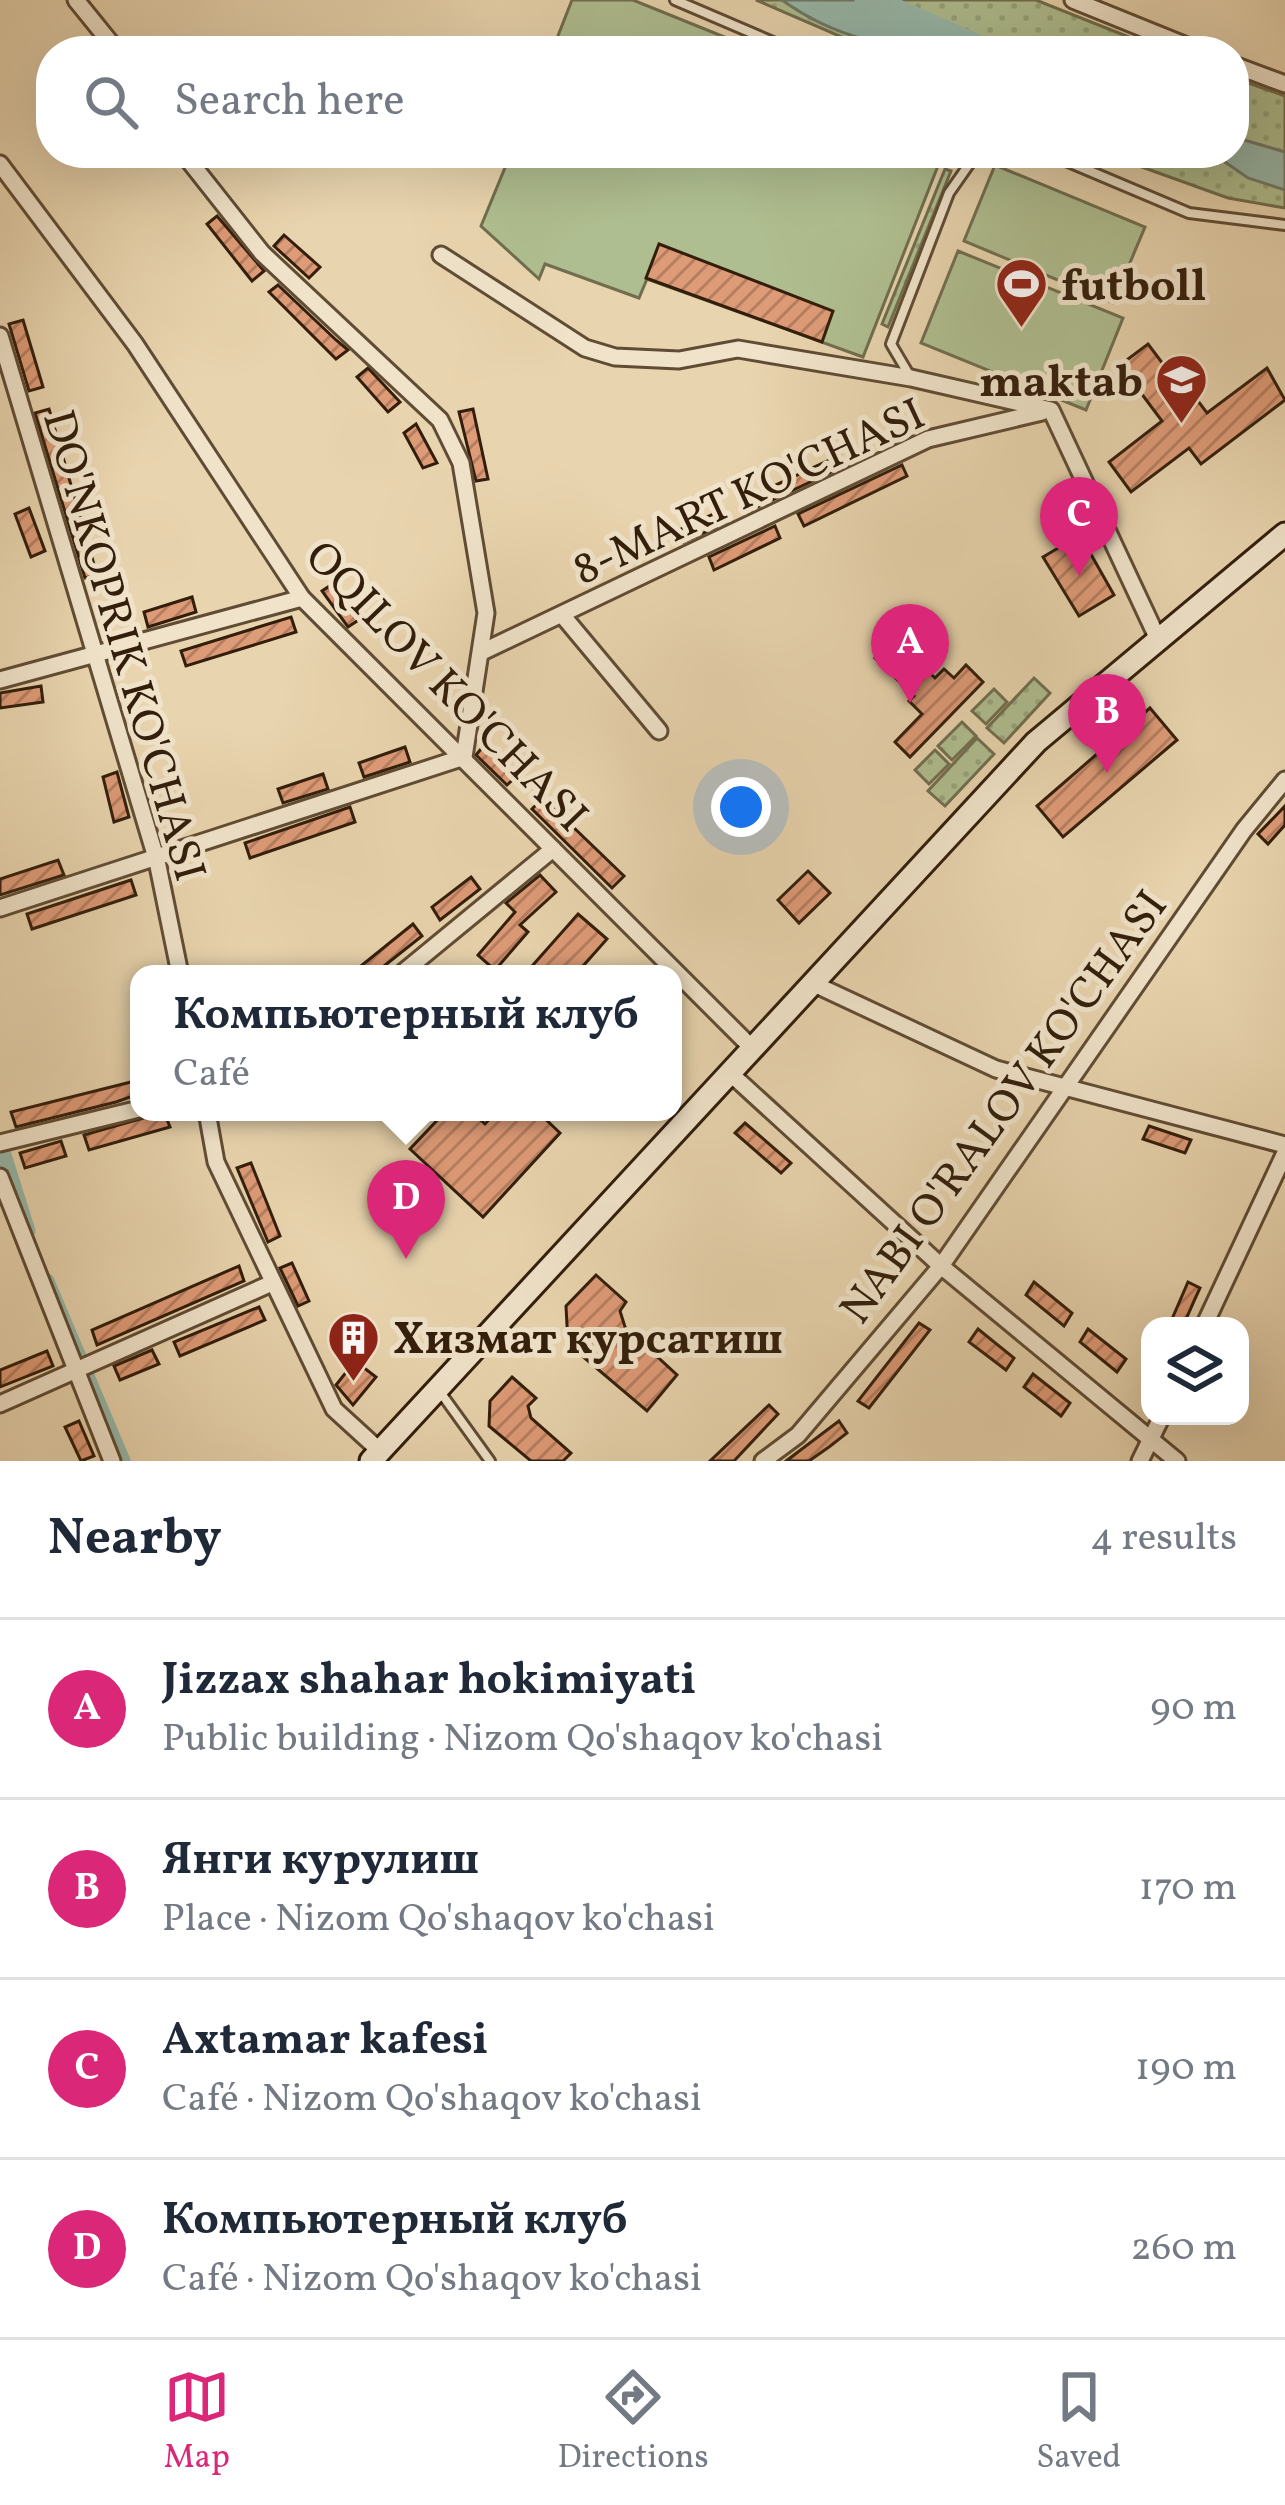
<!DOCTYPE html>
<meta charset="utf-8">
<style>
body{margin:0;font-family:Vollkorn,serif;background:#f2f2f3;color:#1f2937}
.controls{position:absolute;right:36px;bottom:36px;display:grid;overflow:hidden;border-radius:24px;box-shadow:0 12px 48px #0002}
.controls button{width:108px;height:108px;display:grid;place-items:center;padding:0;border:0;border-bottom:3px solid #e0e1e3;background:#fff;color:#1f2937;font:60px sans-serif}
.you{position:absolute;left:741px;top:807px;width:42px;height:42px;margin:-30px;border:9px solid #fff;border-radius:50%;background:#1a73e8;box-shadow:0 0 0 18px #1a73e833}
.badge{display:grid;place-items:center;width:78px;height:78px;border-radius:50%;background:#db2777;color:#fff;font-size:39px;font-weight:700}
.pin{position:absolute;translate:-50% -99px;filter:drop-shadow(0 3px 6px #0008)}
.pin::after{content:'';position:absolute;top:63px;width:42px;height:36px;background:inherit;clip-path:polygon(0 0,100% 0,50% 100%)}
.popup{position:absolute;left:130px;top:965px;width:552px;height:156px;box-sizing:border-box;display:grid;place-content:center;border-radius:24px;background:#fff;filter:drop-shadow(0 3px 9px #0005);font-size:39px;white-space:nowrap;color:#747a83}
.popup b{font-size:45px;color:#1f2937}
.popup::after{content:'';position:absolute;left:50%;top:100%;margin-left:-24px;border:24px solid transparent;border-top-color:#fff}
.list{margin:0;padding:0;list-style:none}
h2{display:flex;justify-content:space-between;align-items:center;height:156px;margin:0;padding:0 48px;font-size:51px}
h2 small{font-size:39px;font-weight:400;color:#747a83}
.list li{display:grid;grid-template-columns:78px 1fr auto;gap:36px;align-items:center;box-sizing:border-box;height:180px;padding:0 48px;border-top:3px solid #e0e1e3}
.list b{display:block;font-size:45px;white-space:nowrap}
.list p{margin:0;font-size:39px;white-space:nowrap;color:#747a83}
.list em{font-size:39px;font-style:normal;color:#747a83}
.icon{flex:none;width:66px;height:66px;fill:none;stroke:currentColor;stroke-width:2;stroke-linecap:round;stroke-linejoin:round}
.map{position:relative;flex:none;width:1285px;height:1461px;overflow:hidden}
.search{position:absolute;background:#fff;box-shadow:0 12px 48px #0002;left:36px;right:36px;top:36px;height:132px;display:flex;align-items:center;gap:30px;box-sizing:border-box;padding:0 42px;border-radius:48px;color:#747a83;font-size:45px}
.sheet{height:876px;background:#fff}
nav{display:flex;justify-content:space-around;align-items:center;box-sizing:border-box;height:168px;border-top:3px solid #e0e1e3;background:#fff;font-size:33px;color:#747a83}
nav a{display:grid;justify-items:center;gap:6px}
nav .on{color:#db2777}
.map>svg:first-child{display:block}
.grass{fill:url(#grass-dots);stroke:#706e4e;stroke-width:3}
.pitch{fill:#afbe90;stroke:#706e4e;stroke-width:3}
.water{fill:#97b8aa;stroke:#6f7a6a;stroke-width:3}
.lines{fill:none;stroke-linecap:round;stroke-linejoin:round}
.canal{stroke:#97b8aa;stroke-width:15}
.river{stroke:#97b8aa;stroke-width:27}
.building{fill:url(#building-hatch);stroke:#321e0b;stroke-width:3}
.service-casing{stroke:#604c34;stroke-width:14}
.minor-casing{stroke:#604c34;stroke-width:21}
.secondary-casing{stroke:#321e0b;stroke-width:27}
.service{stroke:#f0e3ca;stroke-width:8}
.minor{stroke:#f0e3ca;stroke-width:15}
.secondary{stroke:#f0e3ca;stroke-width:21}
.labels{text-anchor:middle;stroke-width:10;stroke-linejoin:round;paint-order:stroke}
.poi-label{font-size:45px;font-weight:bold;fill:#321e0b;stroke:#f0e3ca;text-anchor:start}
.street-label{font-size:45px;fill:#321e0b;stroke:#f0e3ca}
</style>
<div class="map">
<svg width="1285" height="1461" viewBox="0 0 1285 1461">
<defs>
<pattern id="grass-dots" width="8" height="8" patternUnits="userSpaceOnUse" patternTransform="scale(3)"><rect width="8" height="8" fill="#afbe90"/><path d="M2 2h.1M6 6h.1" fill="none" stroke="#97a37b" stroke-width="1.8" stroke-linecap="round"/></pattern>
<pattern id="building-hatch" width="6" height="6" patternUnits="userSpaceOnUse" patternTransform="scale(3)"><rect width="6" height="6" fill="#de9b77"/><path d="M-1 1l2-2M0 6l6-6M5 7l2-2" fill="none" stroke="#b57e60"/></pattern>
</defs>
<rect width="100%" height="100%" fill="#e8d4ae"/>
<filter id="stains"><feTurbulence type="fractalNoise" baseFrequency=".00167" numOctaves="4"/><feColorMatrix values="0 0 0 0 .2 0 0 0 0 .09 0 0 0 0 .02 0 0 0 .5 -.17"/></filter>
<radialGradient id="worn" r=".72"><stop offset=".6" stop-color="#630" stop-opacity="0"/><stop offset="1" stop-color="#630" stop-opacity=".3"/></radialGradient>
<g class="grass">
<path d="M756 0H1036L1164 51H874Z"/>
<path d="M1234 78 1285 96V208L1228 198 1103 153H1234Z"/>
<path d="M945 169 951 171 888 327 882 324Z"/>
<path d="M1034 678 1050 693 1004 743 987 728Z"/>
<path d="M994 689 1007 702 986 724 972 711Z"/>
<path d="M962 722 976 736 952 760 938 746Z"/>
<path d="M977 738 994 754 945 806 928 791Z"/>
<path d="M935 750 949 764 929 784 915 770Z"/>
</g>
<g class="pitch">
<path d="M572 0H633L759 51H552Z"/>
<path d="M511 153H943L863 357 647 279 639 298 545 264 539 279 481 226Z"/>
<path d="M995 165 1145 227 1113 303 964 241Z"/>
<path d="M958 251 1123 318 1086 410 921 343Z"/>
</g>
<g class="water">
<path d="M782 0H871L912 32 961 51C896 51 836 39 782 0Z"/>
<path d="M1234 137 1285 152V190L1248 178 1212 153H1234Z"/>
</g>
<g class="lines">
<g class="canal">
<path d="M0 1142 28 1231"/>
<path d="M47 1281 123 1461"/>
</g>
<path class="river" d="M868 0 984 51"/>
</g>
<g class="building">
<path d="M217 216 264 271 252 281 207 224Z"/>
<path d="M284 235 320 267 309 278 274 246Z"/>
<path d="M659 244 833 311 822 342 646 278Z"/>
<path d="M278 285 336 340 348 350 336 359 269 292Z"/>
<path d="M23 320 43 387 29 391 9 324Z"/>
<path d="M1148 344 1190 400 1195 397 1207 413 1267 368 1285 400 1201 464 1189 448 1131 492 1109 462 1162 421 1120 365Z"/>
<path d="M368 368 400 402 388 412 357 377Z"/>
<path d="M49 409 97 575 85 578 35 413Z"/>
<path d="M473 409 488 479 476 481 459 412Z"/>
<path d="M416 424 437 463 423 468 404 433Z"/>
<path d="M840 455 844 466 751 510 746 499Z"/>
<path d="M902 465 907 476 804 526 798 514Z"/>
<path d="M29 508 45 551 31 557 15 514Z"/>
<path d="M722 510 727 522 684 542 679 530Z"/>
<path d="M775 526 780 538 714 570 709 557Z"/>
<path d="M1080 535 1114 595 1079 616 1043 557Z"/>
<path d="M334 583 360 619 348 627 322 591Z"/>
<path d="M192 597 196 612 148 627 144 612Z"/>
<path d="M291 617 296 632 186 666 181 651Z"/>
<path d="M895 638 935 678 944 669 954 678 966 665 983 682 910 757 895 742 922 714 909 701 914 696 875 658Z"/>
<path d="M41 686 43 702 0 708V693Z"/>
<path d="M1150 708 1177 740 1063 837 1037 806Z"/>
<path d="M486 743 518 775 507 785 476 755Z"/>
<path d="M405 747 410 762 364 777 359 763Z"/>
<path d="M117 772 129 817 114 822 103 777Z"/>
<path d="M323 774 328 789 283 803 278 789Z"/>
<path d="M543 798 624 876 612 888 532 809Z"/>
<path d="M1285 806V825L1268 844 1258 834Z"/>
<path d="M350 807 355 822 250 858 245 843Z"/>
<path d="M58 860 64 875 0 895V879Z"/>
<path d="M808 871 830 893 799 923 778 900Z"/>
<path d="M540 875 556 892 520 925 528 932 495 970 478 955 515 912 506 903Z"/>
<path d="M471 877 480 889 440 920 432 907Z"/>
<path d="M131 880 136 895 32 929 27 914Z"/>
<path d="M578 914 607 939 576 974H525Z"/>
<path d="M413 924 422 936 374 974H351Z"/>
<path d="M139 1080V1094L116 1102 16 1127 11 1112Z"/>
<path d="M164 1112 170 1127 89 1150 84 1135Z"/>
<path d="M445 1112H472L485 1124 496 1112H538L560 1133 483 1217 410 1149Z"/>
<path d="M745 1123 791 1163 781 1173 735 1133Z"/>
<path d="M1149 1126 1191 1140 1185 1153 1143 1139Z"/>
<path d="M61 1141 66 1156 25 1168 20 1153Z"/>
<path d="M251 1163 280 1236 268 1242 237 1168Z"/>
<path d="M292 1263 309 1301 298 1306 280 1268Z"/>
<path d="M239 1266 244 1281 97 1345 92 1330Z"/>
<path d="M596 1275 626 1302 620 1311 625 1327 677 1375 647 1411 568 1344 566 1306Z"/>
<path d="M1034 1282 1072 1313 1064 1326 1026 1295Z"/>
<path d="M1188 1282 1200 1288 1194 1301 1183 1326H1169Z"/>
<path d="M259 1307 265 1320 180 1356 174 1342Z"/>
<path d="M919 1323 930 1330 869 1408 858 1401Z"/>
<path d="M978 1329 1014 1358 1006 1370 969 1342Z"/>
<path d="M1088 1329 1126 1359 1117 1372 1080 1342Z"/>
<path d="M152 1350 159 1364 120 1380 114 1366Z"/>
<path d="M47 1351 53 1366 0 1387V1370Z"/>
<path d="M355 1361 376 1377 353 1405 336 1385Z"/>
<path d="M1033 1374 1070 1403 1061 1416 1024 1387Z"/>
<path d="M512 1377 536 1398 528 1406 531 1418 571 1453 563 1461H531L489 1426 490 1401Z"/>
<path d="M769 1405 778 1414 734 1461H710Z"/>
<path d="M79 1421 94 1456 81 1461 65 1427Z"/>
<path d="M839 1421 847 1433 829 1447 809 1461H786Z"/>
</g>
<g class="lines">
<defs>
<g id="service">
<path d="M675 0 794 51"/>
<path d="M1047 153 1189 213 1285 225"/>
<path d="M911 378 891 344 949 193 977 153"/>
<path d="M438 1389 490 1461"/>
</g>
<g id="minor">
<path d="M76 0 114 47"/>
<path d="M1073 0 1199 51"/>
<path d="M1234 65 1285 84"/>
<path d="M0 164 135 344 302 598 753 1049"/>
<path d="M441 255 585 348 615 357 679 360 738 349 911 378 1051 410 1157 637"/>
<path d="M0 336 157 861 180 974"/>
<path d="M563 616 659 731"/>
<path d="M482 652 928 439 1042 412"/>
<path d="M0 680 302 598"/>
<path d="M0 908 464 757 486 613 461 463 440 420 262 253 183 153"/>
<path d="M401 974 553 849"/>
<path d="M812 983 996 1069 1285 1145"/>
<path d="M731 1074 941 1266 1177 1461"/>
<path d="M207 1112 216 1162 334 1409 380 1451"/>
<path d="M0 1143 139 1109"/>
<path d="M0 1177 112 1461"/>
<path d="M1204 1326 1285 1153"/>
<path d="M0 1404 272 1283"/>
<path d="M763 1461 798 1435 941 1266 1244 830 1285 780"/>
<path d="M1140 1461 1162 1416"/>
</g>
<path id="secondary" d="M371 1461 1036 742 1285 534"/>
</defs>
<use href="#service" class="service-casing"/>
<use href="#minor" class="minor-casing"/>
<use href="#secondary" class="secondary-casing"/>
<use href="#service" class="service"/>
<use href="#minor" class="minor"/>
<use href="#secondary" class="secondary"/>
</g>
<defs>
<symbol id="stadium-pin" viewBox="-11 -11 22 30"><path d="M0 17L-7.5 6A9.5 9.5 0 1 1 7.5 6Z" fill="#8f2418" stroke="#f0e3ca"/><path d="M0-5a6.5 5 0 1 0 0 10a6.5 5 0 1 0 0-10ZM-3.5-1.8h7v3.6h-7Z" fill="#fff"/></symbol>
<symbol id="school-pin" viewBox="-11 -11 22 30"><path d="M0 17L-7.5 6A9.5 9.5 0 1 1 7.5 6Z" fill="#8f2418" stroke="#f0e3ca"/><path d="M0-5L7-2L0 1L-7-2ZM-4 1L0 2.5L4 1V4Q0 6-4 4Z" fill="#fff"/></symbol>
<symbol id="building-pin" viewBox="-11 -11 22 30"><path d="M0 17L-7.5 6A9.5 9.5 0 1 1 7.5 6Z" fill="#8f2418" stroke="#f0e3ca"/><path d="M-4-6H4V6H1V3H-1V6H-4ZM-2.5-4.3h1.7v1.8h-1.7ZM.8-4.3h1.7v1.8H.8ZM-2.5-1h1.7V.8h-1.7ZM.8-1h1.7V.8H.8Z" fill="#fff"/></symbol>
</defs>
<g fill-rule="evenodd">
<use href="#stadium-pin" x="992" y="254" width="59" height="81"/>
<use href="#school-pin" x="1152" y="350" width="59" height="81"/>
<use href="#building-pin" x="324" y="1308" width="59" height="81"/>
</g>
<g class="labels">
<g class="poi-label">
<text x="1061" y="300">futboll</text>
<text x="1143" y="396" text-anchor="end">maktab</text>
<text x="393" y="1353">Хизмат курсатиш</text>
</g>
<g class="street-label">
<text transform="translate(748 490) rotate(-25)" y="16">8-MART KO'CHASI</text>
<text transform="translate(126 645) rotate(74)" y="16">DO'NKOPRIK KO'CHASI</text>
<text transform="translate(448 685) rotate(46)" y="16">OQILOV KO'CHASI</text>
<text transform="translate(1002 1106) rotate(-54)" y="16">NABI O'RALOV KO'CHASI</text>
</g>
</g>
<rect width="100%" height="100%" filter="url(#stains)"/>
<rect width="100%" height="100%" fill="url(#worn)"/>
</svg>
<div class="controls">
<button><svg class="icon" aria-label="layers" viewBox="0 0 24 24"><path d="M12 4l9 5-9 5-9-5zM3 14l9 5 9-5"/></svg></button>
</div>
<div class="you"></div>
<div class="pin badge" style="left:910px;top:703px">A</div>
<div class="pin badge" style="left:1107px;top:773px">B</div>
<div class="pin badge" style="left:1079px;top:576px">C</div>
<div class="pin badge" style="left:406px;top:1259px">D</div>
<div class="popup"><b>Компьютерный клуб</b>Café</div>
<div class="search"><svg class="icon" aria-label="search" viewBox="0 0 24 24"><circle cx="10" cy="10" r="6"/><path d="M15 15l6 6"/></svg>Search here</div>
</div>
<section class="sheet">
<h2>Nearby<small>4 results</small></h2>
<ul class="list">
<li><span class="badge">A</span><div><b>Jizzax shahar hokimiyati</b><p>Public building · Nizom Qo'shaqov ko'chasi</p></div><em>90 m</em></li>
<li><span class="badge">B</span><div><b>Янги курулиш</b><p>Place · Nizom Qo'shaqov ko'chasi</p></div><em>170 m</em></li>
<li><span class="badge">C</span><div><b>Axtamar kafesi</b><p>Café · Nizom Qo'shaqov ko'chasi</p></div><em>190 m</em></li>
<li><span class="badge">D</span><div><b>Компьютерный клуб</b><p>Café · Nizom Qo'shaqov ko'chasi</p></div><em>260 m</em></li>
</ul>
</section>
<nav>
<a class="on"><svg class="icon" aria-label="map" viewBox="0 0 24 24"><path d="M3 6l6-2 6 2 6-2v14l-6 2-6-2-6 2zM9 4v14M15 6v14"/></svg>Map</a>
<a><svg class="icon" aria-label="directions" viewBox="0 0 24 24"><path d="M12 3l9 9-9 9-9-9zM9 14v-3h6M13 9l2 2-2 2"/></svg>Directions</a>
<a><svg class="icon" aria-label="saved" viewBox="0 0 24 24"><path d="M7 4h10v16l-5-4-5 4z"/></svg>Saved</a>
</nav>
